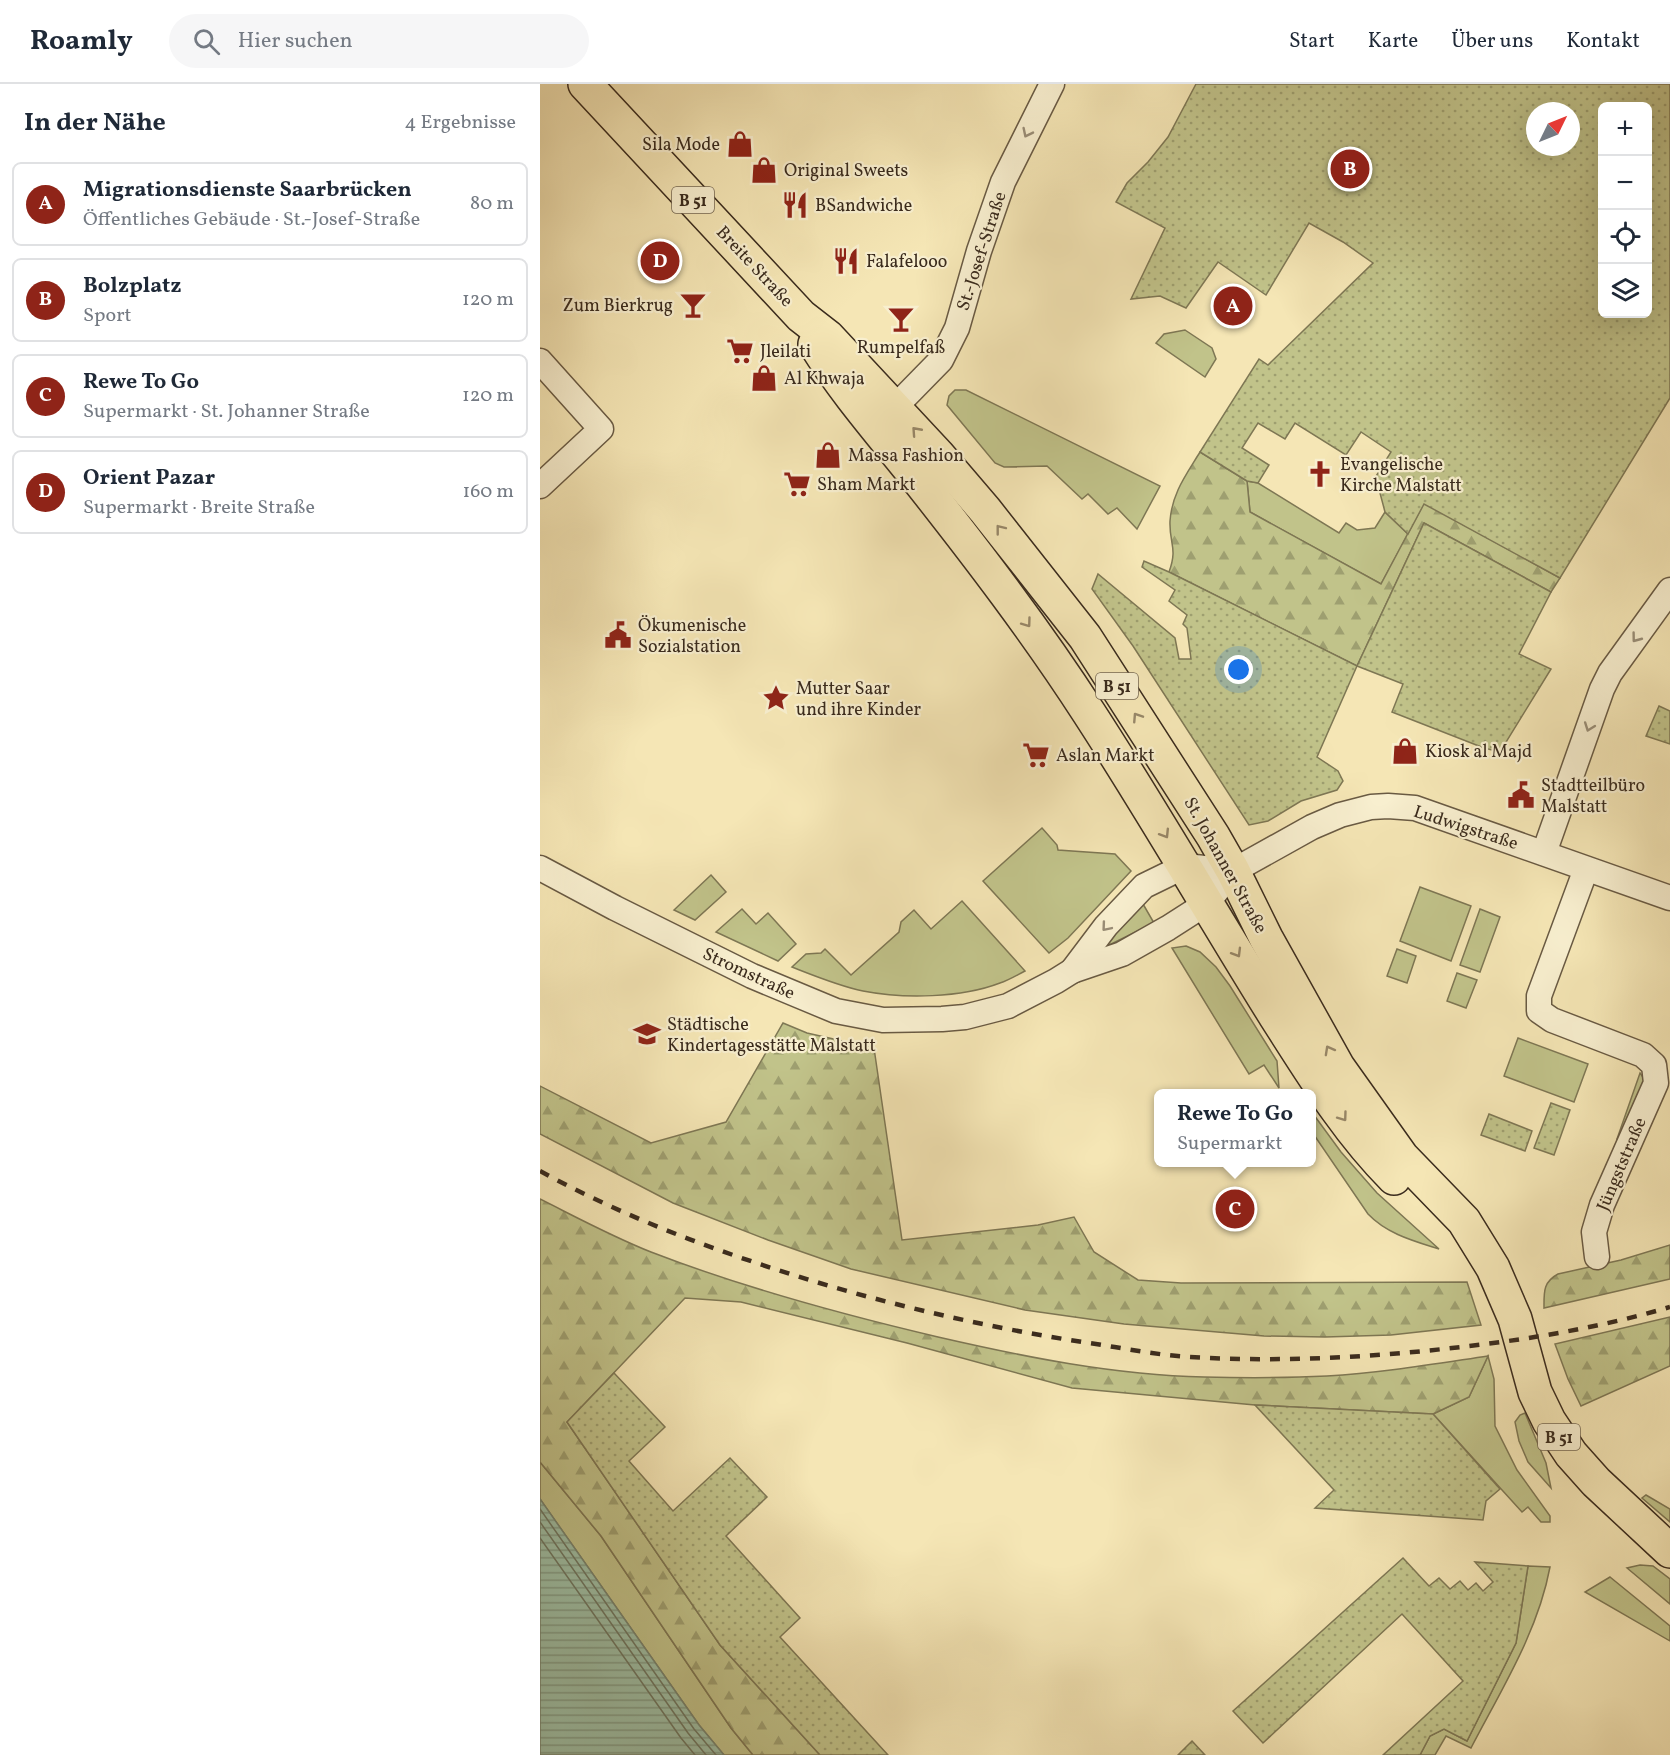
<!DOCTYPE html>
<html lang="de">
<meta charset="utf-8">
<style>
body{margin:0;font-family:Vollkorn,serif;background:#f6f6f7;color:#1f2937}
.controls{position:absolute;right:18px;top:18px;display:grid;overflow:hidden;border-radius:9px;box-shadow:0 6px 24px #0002}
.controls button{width:54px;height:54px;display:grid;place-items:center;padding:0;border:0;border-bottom:2px solid #e0e1e3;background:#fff;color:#1f2937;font:30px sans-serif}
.compass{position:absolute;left:986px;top:18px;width:54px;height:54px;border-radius:50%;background:#fff;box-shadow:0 6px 24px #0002;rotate:47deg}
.you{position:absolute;left:699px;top:586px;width:21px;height:21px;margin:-15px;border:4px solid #fff;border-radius:50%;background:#1a73e8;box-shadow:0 0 0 9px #1a73e833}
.badge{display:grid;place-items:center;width:39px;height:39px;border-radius:50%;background:#8f2418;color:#fff;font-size:20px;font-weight:700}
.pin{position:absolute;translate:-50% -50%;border:3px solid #fff;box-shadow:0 2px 6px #0006}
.popup{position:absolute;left:614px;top:1005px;width:162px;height:78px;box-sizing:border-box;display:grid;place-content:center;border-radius:9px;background:#fff;filter:drop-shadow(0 2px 4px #0005);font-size:20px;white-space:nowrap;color:#747a83}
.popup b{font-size:22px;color:#1f2937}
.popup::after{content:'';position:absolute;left:50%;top:100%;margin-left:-12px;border:12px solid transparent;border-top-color:#fff}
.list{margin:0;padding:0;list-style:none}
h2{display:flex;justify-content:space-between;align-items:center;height:78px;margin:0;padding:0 24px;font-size:26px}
h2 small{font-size:20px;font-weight:400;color:#747a83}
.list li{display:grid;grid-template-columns:39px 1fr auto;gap:18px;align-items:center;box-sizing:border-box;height:84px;margin:0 12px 12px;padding:0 12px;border:2px solid #e0e1e3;border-radius:9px}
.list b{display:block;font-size:22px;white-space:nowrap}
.list p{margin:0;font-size:20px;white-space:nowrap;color:#747a83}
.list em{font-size:20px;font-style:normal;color:#747a83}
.icon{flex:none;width:33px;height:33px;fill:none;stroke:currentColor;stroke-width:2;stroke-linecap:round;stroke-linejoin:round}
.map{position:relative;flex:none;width:1130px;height:1671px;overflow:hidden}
header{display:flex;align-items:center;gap:36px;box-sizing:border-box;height:84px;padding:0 30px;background:#fff;border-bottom:2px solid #e0e1e3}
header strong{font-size:28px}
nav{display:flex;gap:33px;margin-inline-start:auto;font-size:21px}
.search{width:420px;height:54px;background:#f6f6f7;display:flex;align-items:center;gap:15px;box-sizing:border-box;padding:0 21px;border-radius:33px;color:#747a83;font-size:22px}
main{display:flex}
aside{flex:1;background:#fff}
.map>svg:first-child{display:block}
.grass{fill:#c1c38a;stroke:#7e7754;stroke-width:1.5}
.forest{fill:url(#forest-firs);stroke:#7e7754;stroke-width:1.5}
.park{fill:url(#park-dots);stroke:#7e7754;stroke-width:1.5;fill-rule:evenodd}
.water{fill:url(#water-rules);stroke:#758470;stroke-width:1.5}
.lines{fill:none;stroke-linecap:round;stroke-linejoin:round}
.shore{stroke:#6c7662;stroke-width:1.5}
.street-casing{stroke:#695a43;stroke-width:27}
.primary-casing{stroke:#3a2b1d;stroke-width:36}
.street{stroke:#f8efcf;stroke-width:24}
.primary{stroke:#f5e6b5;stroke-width:33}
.rail{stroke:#3a2b1d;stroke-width:4.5;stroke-dasharray:10 10;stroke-linecap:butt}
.oneway{stroke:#998d76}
.oneway2{stroke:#988869}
.labels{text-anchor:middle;stroke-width:4.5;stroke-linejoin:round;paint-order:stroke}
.shield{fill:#f8efcf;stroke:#736652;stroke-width:1.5}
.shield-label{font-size:16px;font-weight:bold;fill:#3a2b1d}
.poi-label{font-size:18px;fill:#3a2b1d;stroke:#f8efcf;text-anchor:start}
.street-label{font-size:18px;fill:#3a2b1d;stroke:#f8efcf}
</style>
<header>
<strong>Roamly</strong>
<div class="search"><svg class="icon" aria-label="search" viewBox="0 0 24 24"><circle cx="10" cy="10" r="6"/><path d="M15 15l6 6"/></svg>Hier suchen</div>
<nav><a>Start</a><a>Karte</a><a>Über uns</a><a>Kontakt</a></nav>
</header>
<main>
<aside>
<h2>In der Nähe<small>4 Ergebnisse</small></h2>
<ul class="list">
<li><span class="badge">A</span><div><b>Migrationsdienste Saarbrücken</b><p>Öffentliches Gebäude · St.-Josef-Straße</p></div><em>80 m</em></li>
<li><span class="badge">B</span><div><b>Bolzplatz</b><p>Sport</p></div><em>120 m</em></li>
<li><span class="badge">C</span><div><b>Rewe To Go</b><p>Supermarkt · St. Johanner Straße</p></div><em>120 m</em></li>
<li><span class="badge">D</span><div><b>Orient Pazar</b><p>Supermarkt · Breite Straße</p></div><em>160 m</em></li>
</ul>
</aside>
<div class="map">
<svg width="1130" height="1671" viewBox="0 0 1130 1671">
<defs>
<pattern id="forest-firs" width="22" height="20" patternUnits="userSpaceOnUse" patternTransform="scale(1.5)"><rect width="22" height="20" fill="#c1c38a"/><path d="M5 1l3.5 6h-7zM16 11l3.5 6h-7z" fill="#9e9f70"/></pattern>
<pattern id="park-dots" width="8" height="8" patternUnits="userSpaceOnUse" patternTransform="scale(1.5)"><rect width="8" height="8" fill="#c1c38a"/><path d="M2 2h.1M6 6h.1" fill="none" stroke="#9e9f70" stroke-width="1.8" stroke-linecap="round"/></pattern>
<pattern id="water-rules" width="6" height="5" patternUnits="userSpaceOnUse" patternTransform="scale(1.5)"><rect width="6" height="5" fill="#9dc0a7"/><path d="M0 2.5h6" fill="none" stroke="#819c87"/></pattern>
</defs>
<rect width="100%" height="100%" fill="#f5e6b5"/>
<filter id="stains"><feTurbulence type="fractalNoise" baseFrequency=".00333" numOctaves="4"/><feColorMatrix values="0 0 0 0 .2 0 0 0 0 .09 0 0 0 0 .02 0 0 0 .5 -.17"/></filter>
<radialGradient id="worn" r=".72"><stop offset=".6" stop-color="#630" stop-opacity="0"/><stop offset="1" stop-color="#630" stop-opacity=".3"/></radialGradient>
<g class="grass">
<path d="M645 246 672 264 676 275 665 293 616 259 624 250Z"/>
<path d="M415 306H426L620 402 597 445 577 424 568 430 548 410 542 415 507 382 464 383 455 379 407 321 409 312Z"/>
<path d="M707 397 718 399 799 449 806 439 817 446 835 444 845 428 868 450 841 500 710 428Z"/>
<path d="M502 744 517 761 518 766 575 770 591 787 528 854 509 869 443 797Z"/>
<path d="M171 791 186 808 155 836 134 826Z"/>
<path d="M880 803 931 822 911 877 860 857Z"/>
<path d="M422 817 485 887C477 891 469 896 460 899 421 914 364 915 323 907 299 902 275 892 252 883L266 870 281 869 285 865 311 891 359 848 361 838 374 826 391 845Z"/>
<path d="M603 820 614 839 559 866Z"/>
<path d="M202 825 216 840 228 829 256 860 238 877 176 848Z"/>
<path d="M940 825 960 833 940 888 920 881Z"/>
<path d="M646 862 660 868 676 883 690 902 737 977 739 1004 724 981 709 990 632 864Z"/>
<path d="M857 865 876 872 867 899 847 892Z"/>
<path d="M917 889 937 896 926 924 907 917Z"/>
<path d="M978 954 1048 980 1034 1018 964 992Z"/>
<path d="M1100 989 1105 996 1080 1056 1077 1055Z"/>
<path d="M771 1027 801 1068 837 1109 899 1165C874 1157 847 1150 828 1130L772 1048Z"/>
<path d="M948 1272 954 1295 955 1342 977 1386 1010 1432V1438H1001L988 1423 982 1428 893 1330 929 1313Z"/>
<path d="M985 1329 1006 1379 1011 1404 988 1378 979 1357 975 1338 980 1331Z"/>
<path d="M0 1378 61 1452 191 1644 213 1671H184L159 1641 0 1415Z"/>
<path d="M1106 1411 1130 1425V1438L1102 1414Z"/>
<path d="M1100 1481 1113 1482 1130 1495V1520L1087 1484Z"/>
<path d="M988 1482 1010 1483C998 1548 961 1606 931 1664L906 1652 895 1671H880L890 1652 904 1645 927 1657 976 1559Z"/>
<path d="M1070 1493 1130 1542V1557L1045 1508Z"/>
</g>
<g class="forest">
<path d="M660 368 707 397 710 428 841 500 884 419 1020 494 1011 508 884 439 817 582 629 488C638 464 629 459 630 437 632 409 646 391 660 368Z"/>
<path d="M243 939 267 949 334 964 362 1156 498 1141 534 1133 554 1168 598 1196 641 1199 927 1198 941 1241 851 1251 785 1253 724 1252 584 1240 485 1226 311 1185 228 1156 133 1119 0 1050V1002L111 1059 186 1038Z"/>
<path d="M0 1115C36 1133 73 1153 111 1168 204 1204 300 1230 398 1253 485 1273 574 1291 664 1293 705 1294 746 1294 787 1292 841 1289 894 1280 948 1272L929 1313 893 1330 715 1321 532 1304 367 1259 201 1218 145 1214 27 1338 180 1561 280 1671H213L191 1644 61 1452 0 1378Z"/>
<path d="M1130 1161V1195L1004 1224C1004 1208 1003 1198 1018 1190L1081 1176Z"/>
<path d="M1130 1233V1282L1041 1322 1028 1295 1015 1260Z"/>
</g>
<g class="park">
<path d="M656 0H1130V314L1020 494 884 420 868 450 845 428 840 409 830 402 851 368 821 348 806 371 755 339 745 355 718 339 702 364 729 381 718 399 707 397 660 368 719 275 728 281 833 179 803 158 769 139 726 211 678 178 646 224 620 212 591 215 625 144 576 118 587 99 608 78 628 53ZM1062 22H1108V230H1062ZM995 27H1031V63H995Z"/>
<path d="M884 439 1011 508 979 570 1011 585 960 668 944 664 852 628 863 600 817 582 777 673 798 687 803 697 797 706 761 717 728 737 709 741 593 562 552 505 558 490 635 554 639 575H651L647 544 643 540 647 531 629 517 635 506 602 483 604 477 629 488 817 582Z"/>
<path d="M1119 622 1130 627V660L1106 652Z"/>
<path d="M1011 1019 1030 1026 1014 1071 994 1064Z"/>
<path d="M949 1030 992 1047 985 1067 941 1051Z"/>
<path d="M74 1289 125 1343 89 1377 133 1427 190 1374 227 1413 186 1452 260 1534 240 1553 348 1671H280L180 1561 27 1338Z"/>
<path d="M715 1321 893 1330 960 1405 946 1417 943 1436 775 1424 794 1406Z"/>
<path d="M863 1474 889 1502 899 1494 910 1505 920 1497 928 1506 936 1499 943 1507 953 1498 935 1478 988 1482 976 1559 927 1657 904 1645 890 1652 880 1671H843L923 1597 862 1530 723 1659 693 1627Z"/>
<path d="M652 1657 665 1671H638Z"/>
</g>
<path class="water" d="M0 1415 159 1641 184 1671H0Z"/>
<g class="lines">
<g class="shore">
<path d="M0 1425 154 1645 176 1671"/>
<path d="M0 1438 148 1649 166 1671"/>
<path d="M0 1454 141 1654 155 1671"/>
</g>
<defs>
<g id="street">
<path d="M0 277 61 345 0 402"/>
<path d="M355 323 401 276 417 244 439 167 463 98 512 0"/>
<path d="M1004 769 1062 605 1070 589 1130 506"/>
<path d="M0 784 75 824 212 892 296 927 343 936 402 935 425 933 468 922 516 897 532 887 582 870 628 844 667 819 693 787 772 743 800 731 831 723 848 722 875 724 1130 814"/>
<path d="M1046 785 999 912V927L1012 936 1103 971 1114 981 1116 999 1062 1121 1054 1148 1057 1173"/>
<path d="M532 887 566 842 604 802 645 782 693 787"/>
</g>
<g id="primary">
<path d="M45 0 261 232 288 253 398 371 445 426 545 553 673 752 693 787 726 854 798 983 862 1073 924 1137 953 1184 975 1235 995 1308 1009 1337 1031 1370 1056 1398 1130 1467"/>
<path d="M275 260C305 308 342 350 377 394 437 470 496 547 549 629 614 729 673 832 736 933 772 989 807 1047 854 1094"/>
</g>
</defs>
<use href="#street" class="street-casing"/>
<use href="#primary" class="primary-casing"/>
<use href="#street" class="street"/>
<use href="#primary" class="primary"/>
<path class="rail" d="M0 1087C93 1138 192 1173 293 1203 380 1228 467 1247 556 1260 587 1265 618 1271 649 1273 736 1278 825 1274 912 1264 985 1256 1059 1244 1130 1223"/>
</g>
<defs><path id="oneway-chevron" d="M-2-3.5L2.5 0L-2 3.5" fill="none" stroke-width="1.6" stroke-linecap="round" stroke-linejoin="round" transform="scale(1.5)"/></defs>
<g class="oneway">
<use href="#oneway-chevron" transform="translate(487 49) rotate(116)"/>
<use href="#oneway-chevron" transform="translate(1096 554) rotate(127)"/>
<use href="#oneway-chevron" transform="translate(1049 643) rotate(110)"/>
<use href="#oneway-chevron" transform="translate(566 843) rotate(130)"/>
</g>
<g class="oneway2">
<use href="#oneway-chevron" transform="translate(376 347) rotate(-132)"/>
<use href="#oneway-chevron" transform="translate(460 445) rotate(-128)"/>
<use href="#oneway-chevron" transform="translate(487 539) rotate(54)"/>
<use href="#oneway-chevron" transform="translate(597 633) rotate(-123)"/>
<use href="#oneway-chevron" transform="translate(625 750) rotate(58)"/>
<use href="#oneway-chevron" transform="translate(697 869) rotate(59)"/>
<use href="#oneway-chevron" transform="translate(789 966) rotate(-119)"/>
<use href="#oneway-chevron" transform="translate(803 1033) rotate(54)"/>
</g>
<defs>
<symbol id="shop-bare" viewBox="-9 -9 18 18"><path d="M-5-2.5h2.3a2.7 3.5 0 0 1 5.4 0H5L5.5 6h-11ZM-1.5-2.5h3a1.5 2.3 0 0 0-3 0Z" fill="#8f2418" stroke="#f8efcf" stroke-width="2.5" paint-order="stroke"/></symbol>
<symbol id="restaurant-bare" viewBox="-9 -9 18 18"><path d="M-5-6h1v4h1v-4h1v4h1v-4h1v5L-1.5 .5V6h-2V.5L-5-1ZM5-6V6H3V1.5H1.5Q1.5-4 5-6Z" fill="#8f2418" stroke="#f8efcf" stroke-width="2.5" paint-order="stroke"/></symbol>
<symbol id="bar-bare" viewBox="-9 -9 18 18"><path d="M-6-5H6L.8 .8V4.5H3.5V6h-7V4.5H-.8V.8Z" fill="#8f2418" stroke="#f8efcf" stroke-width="2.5" paint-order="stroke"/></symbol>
<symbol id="supermarket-bare" viewBox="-9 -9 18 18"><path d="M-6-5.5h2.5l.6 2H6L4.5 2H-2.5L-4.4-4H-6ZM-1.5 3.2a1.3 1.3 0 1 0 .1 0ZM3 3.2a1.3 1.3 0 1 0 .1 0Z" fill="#8f2418" stroke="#f8efcf" stroke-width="2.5" paint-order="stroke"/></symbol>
<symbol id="church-bare" viewBox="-9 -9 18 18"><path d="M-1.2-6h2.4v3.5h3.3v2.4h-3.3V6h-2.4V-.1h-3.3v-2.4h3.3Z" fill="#8f2418" stroke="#f8efcf" stroke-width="2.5" paint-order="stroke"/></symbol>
<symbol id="civic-bare" viewBox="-9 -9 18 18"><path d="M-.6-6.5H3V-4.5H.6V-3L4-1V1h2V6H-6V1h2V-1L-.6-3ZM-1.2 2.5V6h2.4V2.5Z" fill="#8f2418" stroke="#f8efcf" stroke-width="2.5" paint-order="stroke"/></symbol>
<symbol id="sight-bare" viewBox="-9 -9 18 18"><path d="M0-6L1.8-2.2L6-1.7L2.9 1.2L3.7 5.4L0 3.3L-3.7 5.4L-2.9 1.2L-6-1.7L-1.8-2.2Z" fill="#8f2418" stroke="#f8efcf" stroke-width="2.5" paint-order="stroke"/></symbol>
<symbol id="school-bare" viewBox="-9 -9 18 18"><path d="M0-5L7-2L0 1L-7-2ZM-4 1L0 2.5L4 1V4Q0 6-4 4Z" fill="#8f2418" stroke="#f8efcf" stroke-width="2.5" paint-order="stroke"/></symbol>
</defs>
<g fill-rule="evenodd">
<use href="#shop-bare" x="181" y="41" width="38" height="38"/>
<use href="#shop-bare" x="205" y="67" width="38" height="38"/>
<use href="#restaurant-bare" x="236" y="102" width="38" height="38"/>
<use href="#restaurant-bare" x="287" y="158" width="38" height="38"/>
<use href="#bar-bare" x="134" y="202" width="38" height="38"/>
<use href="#bar-bare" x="342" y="216" width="38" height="38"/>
<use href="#supermarket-bare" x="181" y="248" width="38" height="38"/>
<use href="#shop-bare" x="205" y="275" width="38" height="38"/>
<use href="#shop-bare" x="269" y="352" width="38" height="38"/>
<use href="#church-bare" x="761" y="371" width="38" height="38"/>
<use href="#supermarket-bare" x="238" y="381" width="38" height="38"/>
<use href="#civic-bare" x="59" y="532" width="38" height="38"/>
<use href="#sight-bare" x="217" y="595" width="38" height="38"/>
<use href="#shop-bare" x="846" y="648" width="38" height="38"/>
<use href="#supermarket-bare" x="477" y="652" width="38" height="38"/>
<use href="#civic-bare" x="962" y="692" width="38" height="38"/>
<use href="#school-bare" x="88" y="931" width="38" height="38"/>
</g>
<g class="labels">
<g class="shield">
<rect x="132" y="103" width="42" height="26" rx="4.5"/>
<rect x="556" y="589" width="42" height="26" rx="4.5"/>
<rect x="998" y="1340" width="42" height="26" rx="4.5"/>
</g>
<g class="shield-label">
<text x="153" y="122">B 51</text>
<text x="577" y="608">B 51</text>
<text x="1019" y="1359">B 51</text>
</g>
<g class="poi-label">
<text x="180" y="66" text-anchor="end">Sila Mode</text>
<text x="244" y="92">Original Sweets</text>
<text x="275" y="127">BSandwiche</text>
<text x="326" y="183">Falafelooo</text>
<text x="133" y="227" text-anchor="end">Zum Bierkrug</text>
<text x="361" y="269" text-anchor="middle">Rumpelfaß</text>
<text x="220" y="273">Jleilati</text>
<text x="244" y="300">Al Khwaja</text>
<text x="308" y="377">Massa Fashion</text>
<text x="800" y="386">Evangelische<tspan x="800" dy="21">Kirche Malstatt</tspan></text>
<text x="277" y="406">Sham Markt</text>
<text x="98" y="547">Ökumenische<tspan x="98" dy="21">Sozialstation</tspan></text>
<text x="256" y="610">Mutter Saar<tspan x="256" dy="21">und ihre Kinder</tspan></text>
<text x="885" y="673">Kiosk al Majd</text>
<text x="516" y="677">Aslan Markt</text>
<text x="1001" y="707">Stadtteilbüro<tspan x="1001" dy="21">Malstatt</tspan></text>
<text x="127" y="946">Städtische<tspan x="127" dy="21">Kindertagesstätte Malstatt</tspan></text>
</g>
<g class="street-label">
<text transform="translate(441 167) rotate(-72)" y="6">St.-Josef-Straße</text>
<text transform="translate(215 182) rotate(47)" y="6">Breite Straße</text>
<text transform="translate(926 743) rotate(18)" y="6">Ludwigstraße</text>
<text transform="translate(686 781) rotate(61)" y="6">St. Johanner Straße</text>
<text transform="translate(209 889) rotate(25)" y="6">Stromstraße</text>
<text transform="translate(1081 1080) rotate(-67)" y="6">Jüngststraße</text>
</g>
</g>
<rect width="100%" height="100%" filter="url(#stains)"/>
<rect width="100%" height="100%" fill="url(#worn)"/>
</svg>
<div class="controls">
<button>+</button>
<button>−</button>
<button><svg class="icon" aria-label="locate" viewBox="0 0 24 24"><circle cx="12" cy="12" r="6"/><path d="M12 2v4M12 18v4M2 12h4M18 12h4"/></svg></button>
<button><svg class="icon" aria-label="layers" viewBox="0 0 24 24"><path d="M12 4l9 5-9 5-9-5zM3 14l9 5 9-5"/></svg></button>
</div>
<svg class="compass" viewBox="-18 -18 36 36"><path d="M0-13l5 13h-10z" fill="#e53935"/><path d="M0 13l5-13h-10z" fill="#747a83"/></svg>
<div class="you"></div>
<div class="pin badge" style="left:693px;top:222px">A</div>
<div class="pin badge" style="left:810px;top:85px">B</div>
<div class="pin badge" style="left:695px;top:1125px">C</div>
<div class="popup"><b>Rewe To Go</b>Supermarkt</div>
<div class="pin badge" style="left:120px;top:177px">D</div>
</div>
</main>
